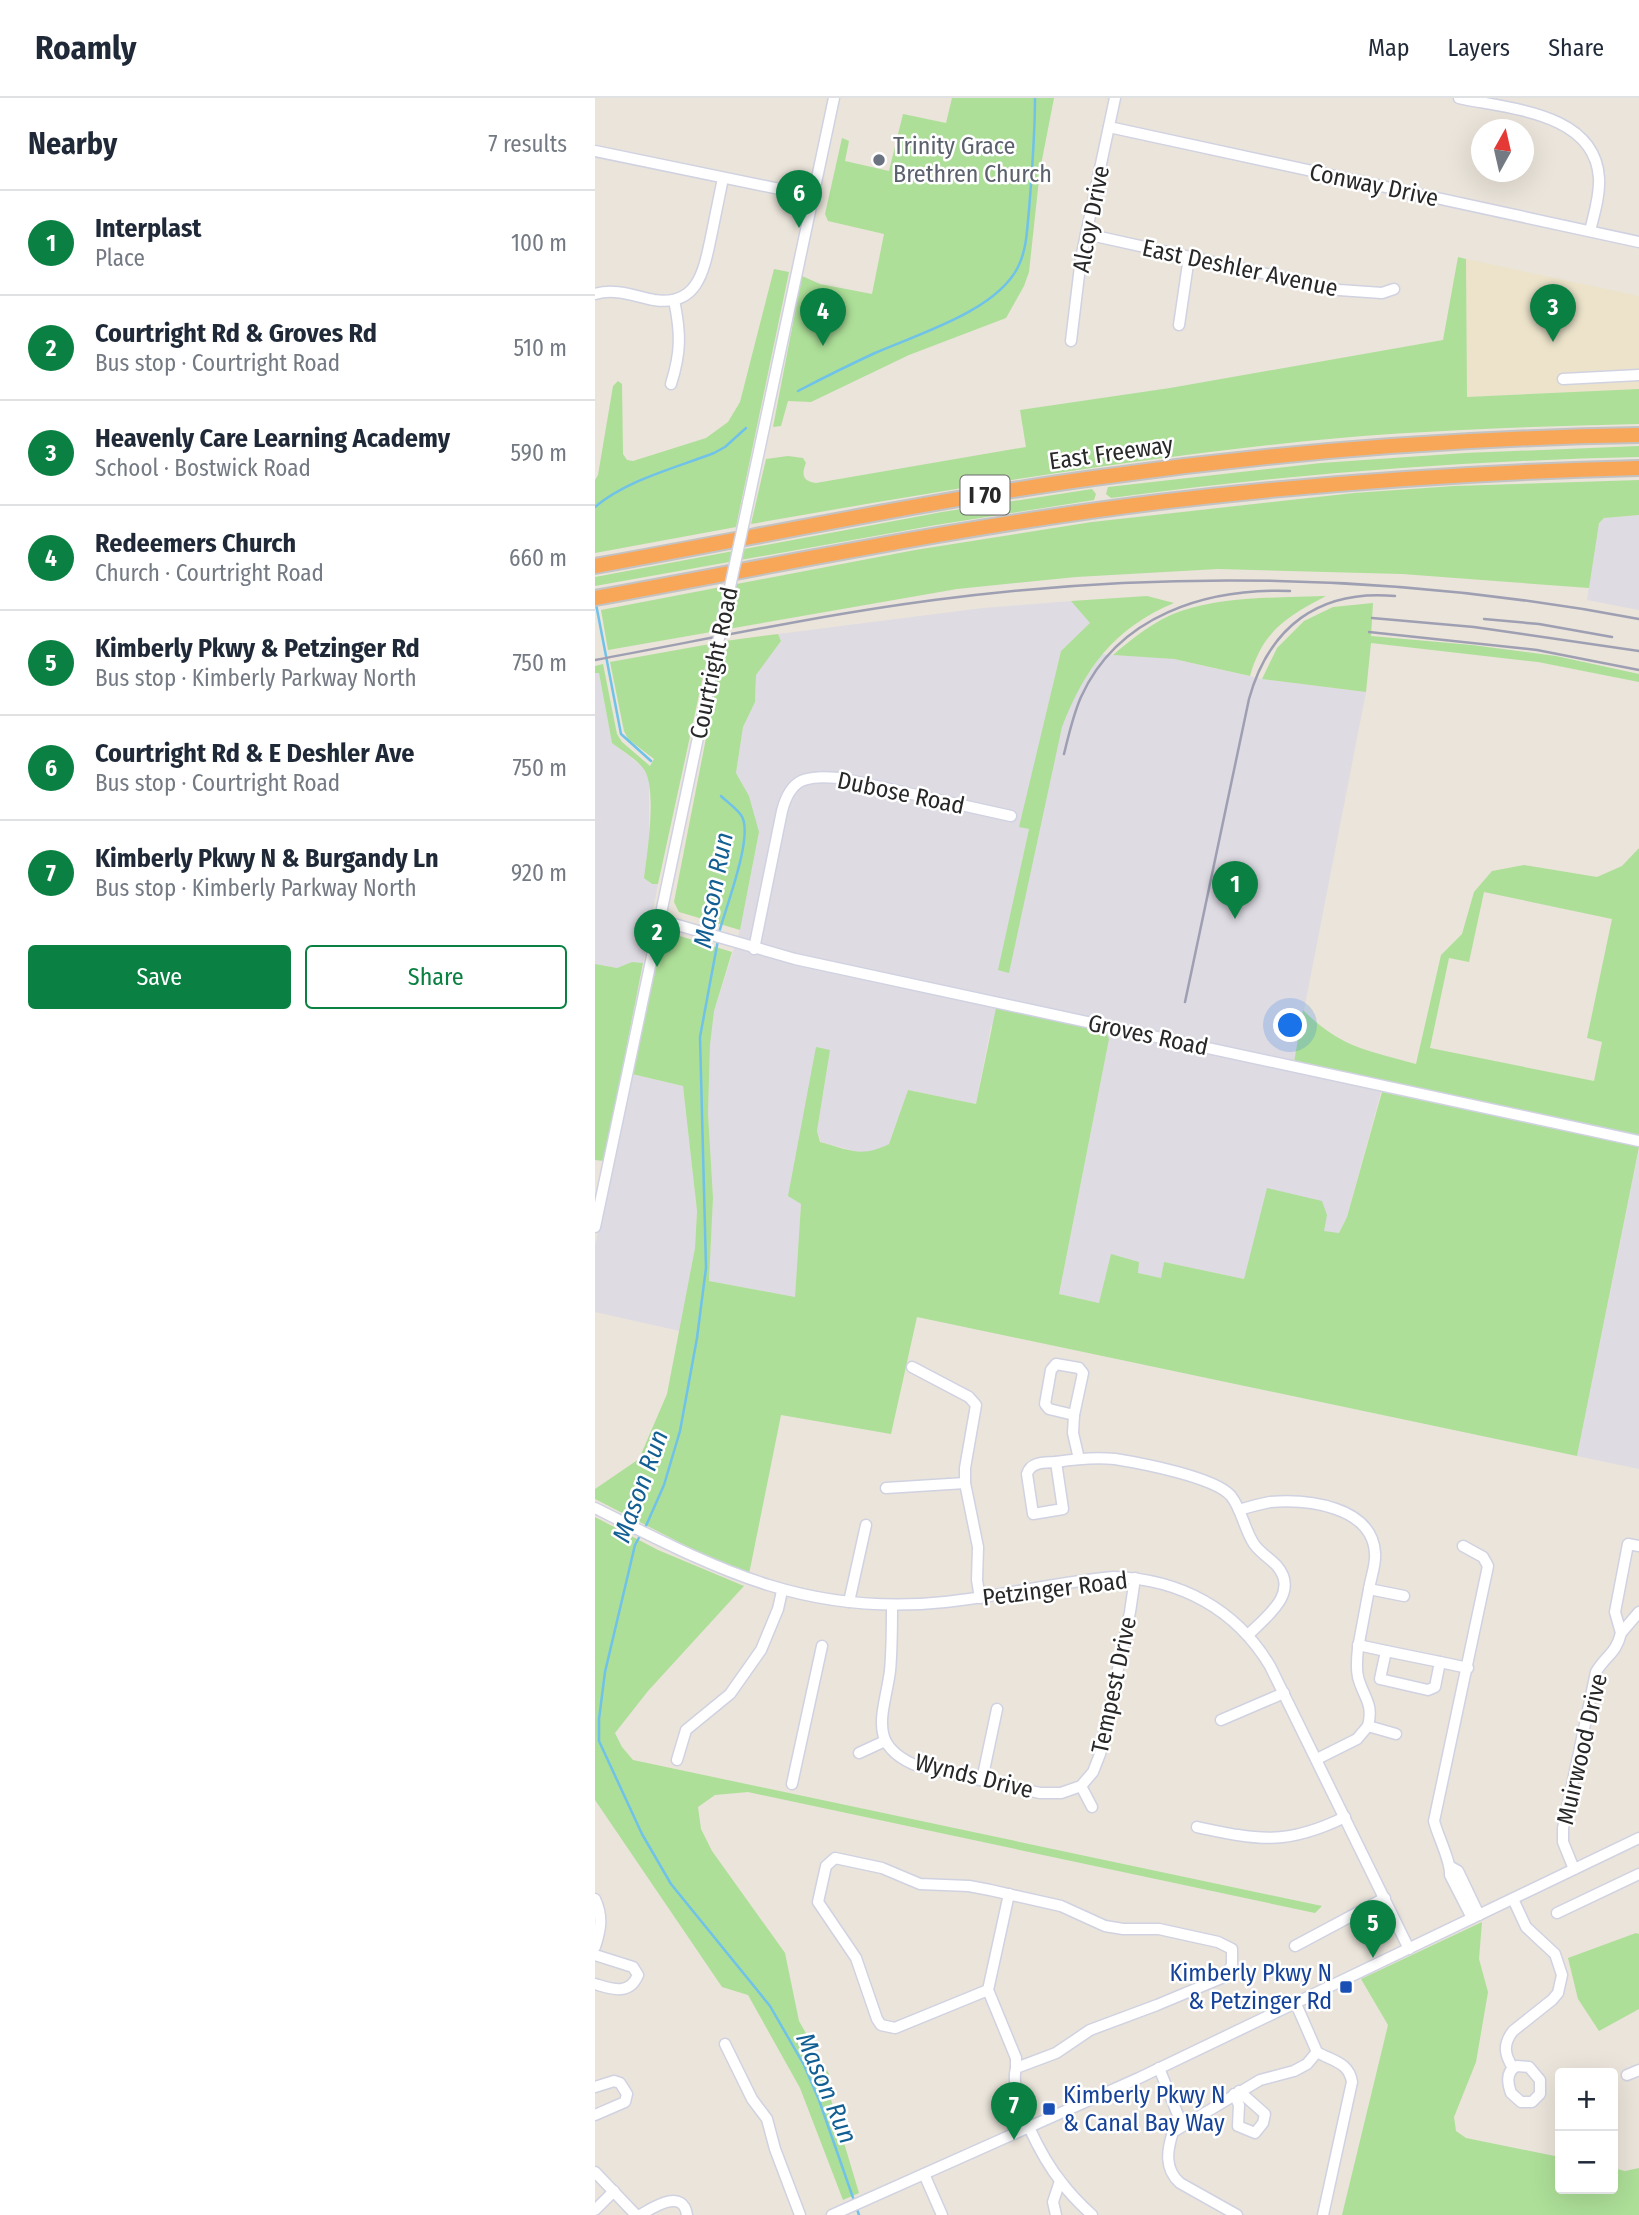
<!DOCTYPE html>
<meta charset="utf-8">
<style>
body{margin:0;font-family:"Fira Sans Condensed",sans-serif;background:#f2f2f3;color:#1f2937}
.controls{position:absolute;right:21px;bottom:21px;display:grid;overflow:hidden;border-radius:7px;box-shadow:0 7px 28px #0002}
.controls button{width:63px;height:63px;display:grid;place-items:center;padding:0;border:0;border-bottom:2px solid #e0e1e3;background:#fff;color:#1f2937;font:35px sans-serif}
.compass{position:absolute;left:876px;top:21px;width:63px;height:63px;border-radius:50%;background:#fff;box-shadow:0 7px 28px #0002;rotate:8deg}
.you{position:absolute;left:696px;top:928px;width:24px;height:24px;margin:-18px;border:5px solid #fff;border-radius:50%;background:#1a73e8;box-shadow:0 0 0 10px #1a73e833}
.badge{display:grid;place-items:center;width:46px;height:46px;border-radius:50%;background:#0b8043;color:#fff;font-size:23px;font-weight:700}
.pin{position:absolute;translate:-50% -58px;filter:drop-shadow(0 2px 4px #0008)}
.pin::after{content:'';position:absolute;top:37px;width:24px;height:21px;background:inherit;clip-path:polygon(0 0,100% 0,50% 100%)}
.list{margin:0;padding:0;list-style:none}
h2{display:flex;justify-content:space-between;align-items:center;height:91px;margin:0;padding:0 28px;font-size:30px}
h2 small{font-size:23px;font-weight:400;color:#747a83}
.list li{display:grid;grid-template-columns:46px 1fr auto;gap:21px;align-items:center;box-sizing:border-box;height:105px;padding:0 28px;border-top:2px solid #e0e1e3}
.list b{display:block;font-size:26px;white-space:nowrap}
.list p{margin:0;font-size:23px;white-space:nowrap;color:#747a83}
.list em{font-size:23px;font-style:normal;color:#747a83}
.actions{display:flex;gap:14px;padding:21px 28px}
.actions a{flex:1;padding:16px 0;border:2px solid #0b8043;border-radius:7px;text-align:center;font-size:24px;color:#0b8043}
.actions .main{background:#0b8043;color:#fff}
.map{position:relative;flex:none;width:1044px;height:2117px;overflow:hidden}
header{display:flex;align-items:center;gap:42px;box-sizing:border-box;height:98px;padding:0 35px;background:#fff;border-bottom:2px solid #e0e1e3}
header strong{font-size:33px}
nav{display:flex;gap:38px;margin-inline-start:auto;font-size:24px}
main{display:flex}
aside{flex:1;background:#fff}
.map>svg:first-child{display:block}
.industrial{fill:#dedbe3}
.education{fill:#ece3ca}
.green{fill:#addf98;fill-rule:evenodd}
.lines{fill:none;stroke-linecap:round;stroke-linejoin:round}
.stream{stroke:#70c2e9;stroke-width:2.5}
.minor-casing{stroke:#d0d2e1;stroke-width:13}
.highway-casing{stroke:#c3c3c3;stroke-width:18}
.minor{stroke:#fff;stroke-width:10}
.highway{stroke:#f8a658;stroke-width:14}
.rail{stroke:#9e9fb2;stroke-width:2.5}
.minor-bridge-casing{stroke:#d0d2e1;stroke-width:13;stroke-linecap:butt}
.minor-bridge{stroke:#fff;stroke-width:10}
.worship-dot{fill:#6b7280;stroke:#fff;stroke-width:2.5}
.transit-dot{fill:#1a4fb4;stroke:#fff;stroke-width:2.5}
.labels{text-anchor:middle;stroke-width:5;stroke-linejoin:round;paint-order:stroke}
.shield{fill:#fff;stroke:#686868;stroke-width:2}
.shield-label{font-size:23px;font-weight:bold;fill:#282828}
.worship-label{font-size:24px;fill:#5b616d;stroke:#fff;text-anchor:start}
.street-label{font-size:24px;fill:#282828;stroke:#fff}
.transit-label{font-size:24px;fill:#164399;stroke:#fff;text-anchor:end}
.water-label{font-size:26px;font-style:italic;fill:#125f93;stroke:#fff}
</style>
<header>
<strong>Roamly</strong>
<nav><a>Map</a><a>Layers</a><a>Share</a></nav>
</header>
<main>
<aside>
<h2>Nearby<small>7 results</small></h2>
<ul class="list">
<li><span class="badge">1</span><div><b>Interplast</b><p>Place</p></div><em>100 m</em></li>
<li><span class="badge">2</span><div><b>Courtright Rd &amp; Groves Rd</b><p>Bus stop · Courtright Road</p></div><em>510 m</em></li>
<li><span class="badge">3</span><div><b>Heavenly Care Learning Academy</b><p>School · Bostwick Road</p></div><em>590 m</em></li>
<li><span class="badge">4</span><div><b>Redeemers Church</b><p>Church · Courtright Road</p></div><em>660 m</em></li>
<li><span class="badge">5</span><div><b>Kimberly Pkwy &amp; Petzinger Rd</b><p>Bus stop · Kimberly Parkway North</p></div><em>750 m</em></li>
<li><span class="badge">6</span><div><b>Courtright Rd &amp; E Deshler Ave</b><p>Bus stop · Courtright Road</p></div><em>750 m</em></li>
<li><span class="badge">7</span><div><b>Kimberly Pkwy N &amp; Burgandy Ln</b><p>Bus stop · Kimberly Parkway North</p></div><em>920 m</em></li>
</ul>
<div class="actions"><a class="main">Save</a><a>Share</a></div>
</aside>
<div class="map">
<svg width="1044" height="2117" viewBox="0 0 1044 2117">
<rect width="100%" height="100%" fill="#eae4da"/>
<g class="industrial">
<path d="M1044 417V512L992 502 1004 425 1009 420Z"/>
<path d="M476 503 496 525 466 553 425 729 434 731 404 872 414 874 467 629 480 596 507 556 579 561 667 581 771 594 699 963 789 983 752 1119 744 1136 729 1133 649 1181 569 1164 566 1180 543 1175 504 1205 464 1196 514 941 396 928 381 1006 313 992 294 1046 277 1054H263L226 1044 222 1033 235 953 206 1106 200 1199 114 1183 118 1100 113 1015 115 947 119 913 145 832 164 735 154 698 141 675 148 629 160 604 161 576 186 543 183 536 388 510Z"/>
<path d="M0 575H4L17 645 48 669 54 682V743L49 779 56 786H63L48 865 37 864 22 870 0 866Z"/>
<path d="M37 976 88 988 102 1113 100 1150 85 1233 0 1214V1148Z"/>
<path d="M1044 1051V1371L982 1358Z"/>
</g>
<path class="education" d="M871 161 1044 198V291L872 299Z"/>
<g class="green">
<path d="M357 0H459L445 72 434 174 429 188 411 220 314 257 216 304 193 303 186 328 178 329 207 178 225 186 277 196 289 136 233 123 230 116 247 40 254 43 250 63 294 73 308 16 351 25Z"/>
<path d="M863 159 871 161 872 299 1044 291V326C921 329 797 333 674 347 500 366 328 396 156 426L171 361 193 358 208 360 211 365C206 377 208 383 221 385L431 349 425 312 575 290 848 242Z"/>
<path d="M179 171 194 174 141 429 0 455V382L3 377 18 288 23 283 27 286 28 356 32 362 38 363 111 340 133 324 145 304Z"/>
<path d="M1044 348V359C867 363 691 376 516 400L511 396 513 389 726 365 870 355Z"/>
<path d="M1044 382V417L1009 420 1004 425 994 490 807 476 623 471 481 479 362 491 13 552 6 512 320 452 497 424 759 395 859 388Z"/>
<path d="M497 391 501 396 499 402 341 427 0 488V479L347 414Z"/>
<path d="M552 498 579 505C519 530 490 570 467 629L414 875 403 872 434 731 424 729 466 553 495 525 476 503Z"/>
<path d="M731 498C691 519 668 533 655 578L579 561 518 557C538 540 560 522 586 513 632 498 682 500 731 498Z"/>
<path d="M778 505 776 538 877 547 961 558 1044 576V584L943 564 776 545 771 594 667 581 682 550 709 523 738 509Z"/>
<path d="M183 536 186 543 161 577 160 604 148 629 141 675 154 698 164 734 145 832 84 814 79 804 130 543Z"/>
<path d="M115 546 63 786H57L49 780C52 756 63 688 48 670 40 660 27 653 17 645L4 575H0V568L8 566 22 636 27 644 55 668 59 661 33 641 29 633 15 564Z"/>
<path d="M1044 750V1038L699 964 708 912C746 950 772 952 821 966L846 857 867 836 879 794 897 773 929 767 1002 779 1027 768ZM889 794 1017 821 992 940 1007 944 999 983 835 950 854 860 874 864Z"/>
<path d="M78 836 137 854 119 913 115 947 113 1015 118 1100 114 1183 200 1199 206 1106 193 1098 221 949 235 952 222 1033 225 1044C255 1052 266 1060 294 1046L313 992 381 1006 401 910 510 933 514 941 464 1196 504 1205 516 1156 544 1164 543 1175 566 1180 569 1164 649 1181 672 1090 727 1103 732 1117 729 1133 744 1135 752 1119 787 994 1044 1049 982 1358 322 1219 296 1336 186 1317 154 1476 109 1457 0 1401V1391L44 1361 72 1296 100 1150 102 1113 88 988 37 976 66 847Z"/>
<path d="M37 864 48 865 9 1063 0 1062V866L22 870Z"/>
<path d="M0 1419 63 1452 149 1488 53 1593 20 1635 27 1649 38 1662 727 1808 720 1815 153 1694 120 1697 103 1709 106 1731 117 1753 190 1855 204 1923 234 1976 232 1988 264 2095 248 2102 205 1990 153 1897 127 1889 0 1702Z"/>
<path d="M887 1824 884 1861 893 1894 881 1964 859 2019 861 2033 871 2040 965 2059V2091H1018V2070L1030 2073 1044 2070V2117H747L793 1927 766 1881Z"/>
<path d="M1041 1835 1044 1836V1911L1004 1933 983 1901 973 1860Z"/>
</g>
<g class="lines">
<g class="stream">
<path d="M203 293C228 280 254 267 280 255 323 236 401 213 423 169 432 151 432 131 434 112 437 74 440 38 440 0"/>
<path d="M0 409C32 382 80 370 119 355L130 349 151 330"/>
<path d="M1 506 26 636 56 663"/>
<path d="M124 835C130 811 160 736 146 717 141 710 132 704 126 698"/>
<path d="M50 1430 69 1387 85 1333 102 1240 111 1170 105 939 123 842"/>
<path d="M46 1436 40 1447 10 1574 4 1621V1643L47 1736 76 1786 175 1908 209 1967 224 2002 264 2117"/>
</g>
<defs>
<g id="minor">
<path d="M864 0C913 11 1000 14 1004 80 1005 98 999 116 995 133"/>
<path d="M514 29 1044 144"/>
<path d="M0 53 218 98"/>
<path d="M491 136 744 192 787 195 799 191"/>
<path d="M0 196C20 190 39 198 59 202 103 209 109 172 116 139 120 119 124 100 128 80"/>
<path d="M584 227 594 159"/>
<path d="M476 243 486 160 520 0"/>
<path d="M968 281 1044 277"/>
<path d="M76 286C86 254 86 236 79 202"/>
<path d="M153 405 239 0"/>
<path d="M65 822 200 861 1044 1043"/>
<path d="M159 851 187 713C196 678 212 678 245 680L416 718"/>
<path d="M0 1129 117 573"/>
<path d="M461 1266 484 1270 488 1275 479 1317 454 1311 450 1306 456 1272Z"/>
<path d="M317 1269 374 1299 381 1307 370 1370V1385L383 1449 382 1482 385 1500"/>
<path d="M479 1317 478 1335 484 1361"/>
<path d="M461 1364C480 1361 500 1359 520 1361 545 1365 620 1379 636 1398 647 1412 649 1431 659 1446 665 1455 675 1460 682 1468 705 1495 671 1519 653 1537"/>
<path d="M461 1364 468 1411 438 1416 432 1376C436 1363 450 1365 461 1364Z"/>
<path d="M291 1390 370 1385"/>
<path d="M0 1410C120 1470 210 1519 350 1504 407 1498 462 1484 519 1479 585 1481 641 1511 675 1568L814 1851"/>
<path d="M644 1412C654 1409 665 1406 675 1404 712 1401 777 1408 780 1455 781 1465 777 1476 775 1486 771 1508 767 1529 763 1550 762 1559 761 1570 763 1579 768 1599 779 1605 773 1628"/>
<path d="M868 1448 888 1459 893 1468 839 1723C843 1739 856 1763 855 1777L877 1820"/>
<path d="M1044 1448 1033 1446 1020 1514 1026 1535 1044 1514"/>
<path d="M774 1491 809 1498"/>
<path d="M254 1504 271 1427"/>
<path d="M297 1507C297 1529 297 1551 295 1573 289 1617 270 1648 325 1669L445 1695H466L486 1688 498 1674 505 1656 535 1514 540 1480"/>
<path d="M763 1547 791 1553"/>
<path d="M791 1553 845 1564 840 1589 833 1592 785 1581Z"/>
<path d="M845 1564 873 1570"/>
<path d="M626 1622 689 1595"/>
<path d="M264 1655 290 1643"/>
<path d="M722 1661 762 1641 773 1628 801 1636"/>
<path d="M82 1662 91 1632 135 1596 166 1552 183 1511 187 1493"/>
<path d="M387 1682 402 1611"/>
<path d="M197 1686 227 1548"/>
<path d="M486 1688 497 1709"/>
<path d="M602 1729C663 1742 691 1748 750 1719"/>
<path d="M856 1769 863 1773 884 1817"/>
<path d="M979 1771 968 1744V1730L1001 1574C1011 1557 1021 1556 1026 1535"/>
<path d="M414 1796 393 1892 421 1960V1970"/>
<path d="M0 1801C8 1818 6 1831 0 1849"/>
<path d="M918 1801 931 1829 960 1856 967 1877 963 1895 957 1902 918 1933C908 1946 909 1956 918 1970"/>
<path d="M962 1815 1044 1776"/>
<path d="M700 1848 790 1800"/>
<path d="M0 1857 38 1869 43 1877C34 1898 17 1891 0 1886"/>
<path d="M393 1892 300 1930 286 1927 282 1921 261 1860 223 1804 231 1768 240 1760 287 1770 325 1786 374 1788 395 1792 466 1808 510 1828 528 1831H564L623 1844 637 1851V1867L629 1879 562 1907 495 1932 461 1955 421 1970C413 1998 449 2063 467 2085 476 2097 486 2107 497 2117"/>
<path d="M701 1906 722 1954C737 1963 754 1964 757 1984L728 2117"/>
<path d="M130 1946 157 2001 172 2021 180 2051 205 2117"/>
<path d="M922 1968 934 1969 945 1982V1996L937 2004H926L916 1995C912 1984 911 1973 922 1968Z"/>
<path d="M564 1970 587 2027"/>
<path d="M1032 1977 1044 1972"/>
<path d="M0 1989 19 1983 25 1985 32 1996 30 2004 0 2017"/>
<path d="M639 1996 644 2007 643 2028 660 2035 668 2025 670 2016 644 1993"/>
<path d="M0 2074 41 2117"/>
<path d="M329 2076 347 2117"/>
<path d="M0 2112 19 2093"/>
<path d="M45 2117C59 2109 88 2090 92 2117"/>
<path d="M237 2117 544 1980 1044 1740"/>
<path d="M461 2117 458 2104 465 2083"/>
<path d="M642 2117 585 2085C569 2071 572 2052 578 2034L665 1982 699 1973 712 1966 722 1954"/>
</g>
<g id="highway">
<path d="M0 468C168 438 336 402 506 379 684 354 864 340 1044 337"/>
<path d="M0 500C187 466 374 427 564 404 723 385 883 374 1044 370"/>
</g>
</defs>
<use href="#minor" class="minor-casing"/>
<use href="#highway" class="highway-casing"/>
<use href="#minor" class="minor"/>
<use href="#highway" class="highway"/>
<g class="rail">
<path d="M777 520 879 529 1044 553"/>
<path d="M889 521 944 526 1017 539"/>
<path d="M774 534 942 552 1044 572"/>
<path d="M0 562C113 541 225 517 339 502 573 471 811 477 1044 521"/>
<path d="M469 656C474 636 478 617 486 599 523 517 612 490 695 493"/>
<path d="M590 904 654 601C674 529 724 491 800 498"/>
</g>
<defs>
<path id="minor-bridge" d="M117 573 153 405"/>
</defs>
<use href="#minor-bridge" class="minor-bridge-casing"/>
<use href="#minor-bridge" class="minor-bridge"/>
</g>
<circle class="worship-dot" cx="284" cy="62" r="7"/>
<g class="transit-dot">
<rect x="744" y="1882" width="14" height="14" rx="3.5"/>
<rect x="447" y="2004" width="14" height="14" rx="3.5"/>
</g>
<g class="labels">
<rect class="shield" x="365.5" y="377.5" width="49" height="39" rx="5"/>
<g class="shield-label">
<text x="390" y="405">I 70</text>
</g>
<g class="worship-label">
<text x="298" y="56">Trinity Grace<tspan x="298" dy="28">Brethren Church</tspan></text>
</g>
<g class="street-label">
<text transform="translate(779 87) rotate(12)" y="8">Conway Drive</text>
<text transform="translate(496 121) rotate(-79)" y="8">Alcoy Drive</text>
<text transform="translate(645 170) rotate(12)" y="8">East Deshler Avenue</text>
<text transform="translate(516 355) rotate(-8)" y="8">East Freeway</text>
<text transform="translate(119 565) rotate(-78)" y="8">Courtright Road</text>
<text transform="translate(306 695) rotate(12)" y="8">Dubose Road</text>
<text transform="translate(553 937) rotate(12)" y="8">Groves Road</text>
<text transform="translate(460 1491) rotate(-7)" y="8">Petzinger Road</text>
<text transform="translate(519 1587) rotate(-78)" y="8">Tempest Drive</text>
<text transform="translate(987 1651) rotate(-77)" y="8">Muirwood Drive</text>
<text transform="translate(379 1678) rotate(14)" y="8">Wynds Drive</text>
</g>
<g class="transit-label">
<text x="737" y="1883">Kimberly Pkwy N<tspan x="737" dy="28">&amp; Petzinger Rd</tspan></text>
<text x="468" y="2005" text-anchor="start">Kimberly Pkwy N<tspan x="468" dy="28">&amp; Canal Bay Way</tspan></text>
</g>
<g class="water-label">
<text transform="translate(118 792) rotate(-79)" y="9">Mason Run</text>
<text transform="translate(45 1388) rotate(-70)" y="9">Mason Run</text>
<text transform="translate(232 1990) rotate(67)" y="9">Mason Run</text>
</g>
</g>
</svg>
<div class="controls">
<button>+</button>
<button>−</button>
</div>
<svg class="compass" viewBox="-18 -18 36 36"><path d="M0-13l5 13h-10z" fill="#e53935"/><path d="M0 13l5-13h-10z" fill="#747a83"/></svg>
<div class="you"></div>
<div class="pin badge" style="left:640px;top:821px">1</div>
<div class="pin badge" style="left:62px;top:869px">2</div>
<div class="pin badge" style="left:958px;top:244px">3</div>
<div class="pin badge" style="left:228px;top:248px">4</div>
<div class="pin badge" style="left:778px;top:1860px">5</div>
<div class="pin badge" style="left:204px;top:130px">6</div>
<div class="pin badge" style="left:419px;top:2042px">7</div>
</div>
</main>
